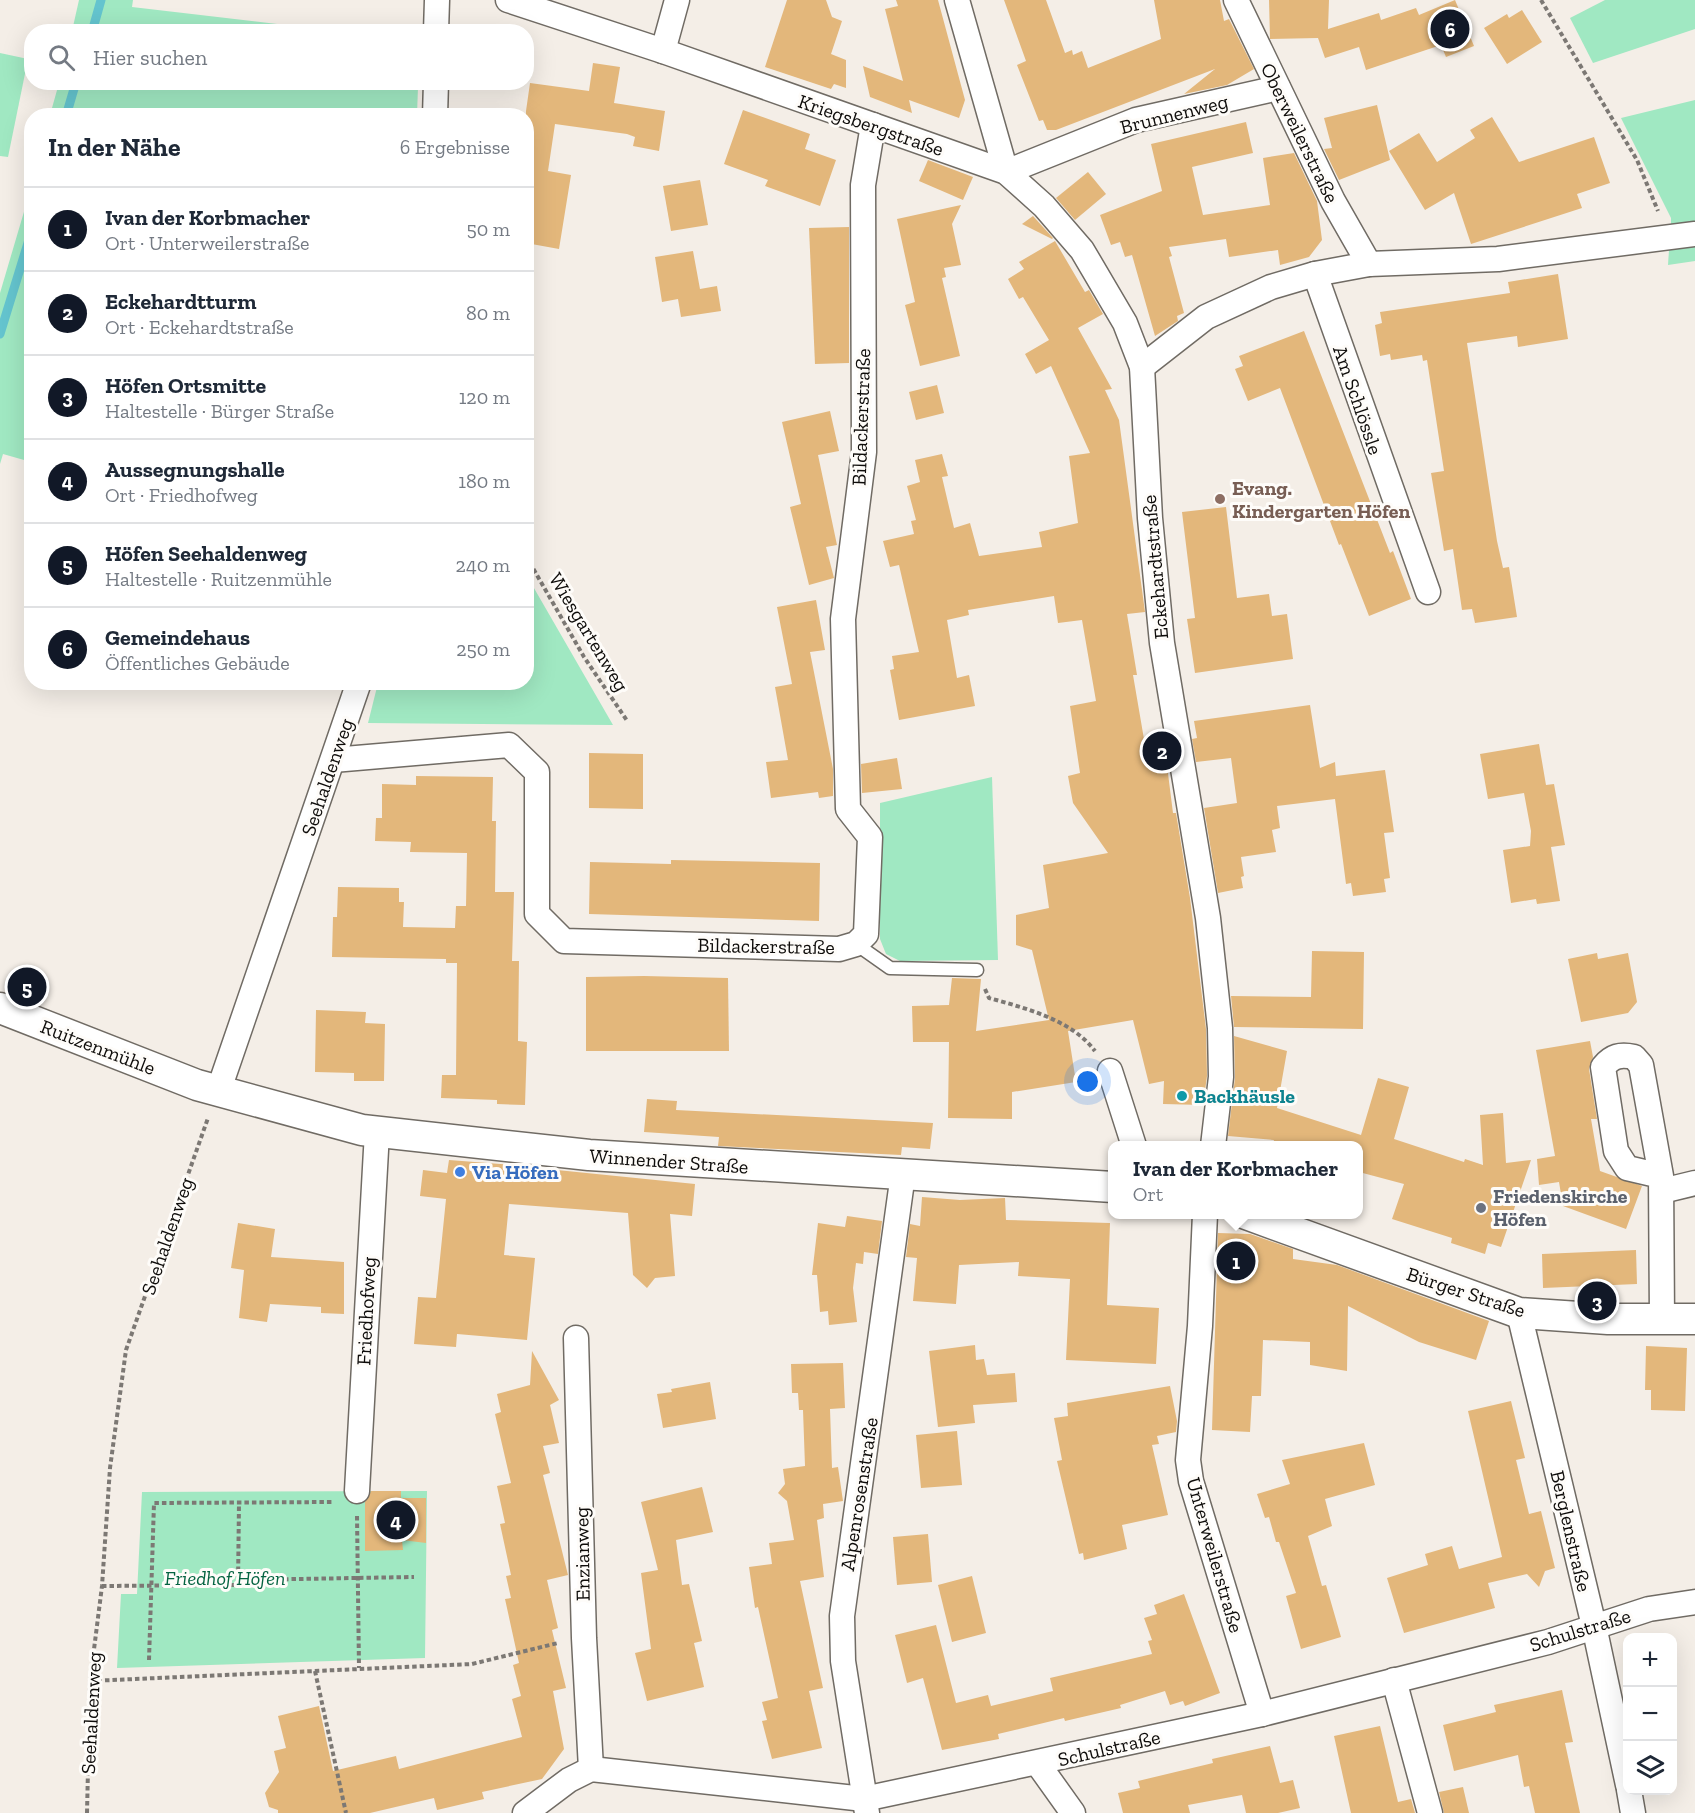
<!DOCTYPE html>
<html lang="de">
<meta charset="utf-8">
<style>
body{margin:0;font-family:"Zilla Slab",serif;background:#f6f6f7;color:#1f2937}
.controls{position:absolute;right:18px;bottom:18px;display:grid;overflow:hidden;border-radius:12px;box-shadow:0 6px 24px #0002}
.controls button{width:54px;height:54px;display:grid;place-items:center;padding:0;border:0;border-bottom:2px solid #e0e1e3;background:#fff;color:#1f2937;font:30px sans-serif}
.you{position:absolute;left:1088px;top:1082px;width:21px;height:21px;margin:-15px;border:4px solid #fff;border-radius:50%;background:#1a73e8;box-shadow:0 0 0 9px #1a73e833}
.badge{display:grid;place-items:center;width:39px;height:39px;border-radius:50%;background:#111827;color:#fff;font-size:20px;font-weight:700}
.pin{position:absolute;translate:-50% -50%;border:3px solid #fff;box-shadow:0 2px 6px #0006}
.popup{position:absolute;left:1108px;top:1141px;width:255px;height:78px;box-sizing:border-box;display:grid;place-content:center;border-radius:12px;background:#fff;filter:drop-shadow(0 2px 4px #0005);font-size:20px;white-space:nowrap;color:#747a83}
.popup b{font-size:22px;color:#1f2937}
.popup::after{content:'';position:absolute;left:50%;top:100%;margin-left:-12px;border:12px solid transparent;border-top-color:#fff}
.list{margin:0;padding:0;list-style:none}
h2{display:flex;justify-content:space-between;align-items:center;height:78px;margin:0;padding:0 24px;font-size:26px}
h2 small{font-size:20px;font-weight:400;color:#747a83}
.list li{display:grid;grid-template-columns:39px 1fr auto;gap:18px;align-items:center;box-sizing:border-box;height:84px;padding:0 24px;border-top:2px solid #e0e1e3}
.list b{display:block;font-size:22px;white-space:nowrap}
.list p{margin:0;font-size:20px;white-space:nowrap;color:#747a83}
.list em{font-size:20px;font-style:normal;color:#747a83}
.icon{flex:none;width:33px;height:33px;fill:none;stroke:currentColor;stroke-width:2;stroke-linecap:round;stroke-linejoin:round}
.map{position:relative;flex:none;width:1695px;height:1813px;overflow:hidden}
.search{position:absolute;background:#fff;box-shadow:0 6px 24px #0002;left:24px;top:24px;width:510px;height:66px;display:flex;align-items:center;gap:15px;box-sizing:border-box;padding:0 21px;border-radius:24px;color:#747a83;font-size:22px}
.panel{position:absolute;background:#fff;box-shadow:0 6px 24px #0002;left:24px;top:108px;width:510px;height:582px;border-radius:24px}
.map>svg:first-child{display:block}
.green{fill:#a0e8c2}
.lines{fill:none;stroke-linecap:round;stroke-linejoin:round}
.stream{stroke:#64c4ce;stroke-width:9}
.building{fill:#e3b77b}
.service-casing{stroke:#706b64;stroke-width:15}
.minor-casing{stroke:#706b64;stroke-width:27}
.tertiary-casing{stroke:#706b64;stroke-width:33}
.path{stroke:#7c7874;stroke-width:4;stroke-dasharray:4.5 3;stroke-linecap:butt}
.service{stroke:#fff;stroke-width:12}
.minor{stroke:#fff;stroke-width:24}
.tertiary{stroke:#fff;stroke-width:30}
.education-dot{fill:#8d6e63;stroke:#fefcf9;stroke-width:2}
.culture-dot{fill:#0f9aa8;stroke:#fefcf9;stroke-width:2}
.shop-dot{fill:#3f7fe0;stroke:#fefcf9;stroke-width:2}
.worship-dot{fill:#6b7280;stroke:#fefcf9;stroke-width:2}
.labels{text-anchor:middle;stroke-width:6;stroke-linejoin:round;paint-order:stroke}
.street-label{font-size:20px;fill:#0e0c0a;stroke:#fefcf9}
.education-label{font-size:20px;font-weight:bold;fill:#785e54;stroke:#fefcf9;text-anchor:start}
.culture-label{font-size:20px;font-weight:bold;fill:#0d838f;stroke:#fefcf9;text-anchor:start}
.shop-label{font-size:20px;font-weight:bold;fill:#366cbe;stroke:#fefcf9;text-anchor:start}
.worship-label{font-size:20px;font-weight:bold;fill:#5b616d;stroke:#fefcf9;text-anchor:start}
.park-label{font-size:20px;font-style:italic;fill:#046341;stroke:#fefcf9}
</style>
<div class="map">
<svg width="1695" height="1813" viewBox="0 0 1695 1813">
<rect width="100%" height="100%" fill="#f4eee7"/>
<g class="green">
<path d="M79 0H133L132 7 336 31H72Z"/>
<path d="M1605 0H1695V29L1593 63 1570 18Z"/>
<path d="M0 53 28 59 8 157 0 156Z"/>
<path d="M371 82 418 87 417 115H50L59 83Z"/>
<path d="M1695 100V221L1671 225V218L1621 118Z"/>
<path d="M31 188V462L3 454 0 464V293Z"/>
<path d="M1695 246V261L1668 265 1669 250Z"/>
<path d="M527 576 613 725 368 723 378 683 526 682Z"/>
<path d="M992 777 998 960 900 961 886 954 880 939V803Z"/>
<path d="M427 1491 425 1658 117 1668 121 1594H137L142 1492Z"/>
</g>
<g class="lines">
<g class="stream">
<path d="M92 32 101 0"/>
<path d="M66 116 76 82"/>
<path d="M0 334 32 230"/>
</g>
</g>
<g class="building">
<path d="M787 0H826L832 17 842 21 831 54 846 60V88L834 84 831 89 765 67Z"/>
<path d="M896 0H938L965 100 959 118 909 100 912 113 870 97 863 66 903 81 885 9 898 6Z"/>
<path d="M1004 0H1046L1065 53 1072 50 1073 55 1082 51 1088 68 1161 39 1154 0H1220L1224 21 1229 19 1254 69 1227 85 1184 94 1215 69 1056 130H1047L1043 120 1039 121 1017 65 1026 61Z"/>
<path d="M1269 0H1329L1328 29 1379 13 1381 20 1416 8 1419 15 1455 0 1474 46 1446 57 1441 45 1366 70 1359 47 1325 58 1318 38 1270 39Z"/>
<path d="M1522 10 1542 42 1507 64 1484 28 1507 14 1509 18Z"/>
<path d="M593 63 620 67 614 103 665 111 659 151 633 146 635 137 627 134 555 124 548 171 571 175 559 249 526 243V111L530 83 589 91Z"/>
<path d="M1377 105 1390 160 1339 180 1324 149 1332 148 1324 118Z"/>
<path d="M743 110 810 134 805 149 836 160 820 206 765 186 768 180 724 164Z"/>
<path d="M1492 117 1519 162 1594 137 1610 183 1577 194 1582 208 1471 244 1454 193 1425 210 1389 151 1419 133 1437 162 1475 138 1470 130Z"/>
<path d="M1246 122 1253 153 1192 167 1203 215 1270 205 1263 158 1294 153 1317 201 1322 240 1309 257 1280 265 1278 250 1229 257 1226 239 1169 247 1172 256 1169 257 1184 313 1177 316 1178 321 1155 336 1132 255 1125 257 1120 242 1111 245 1100 215 1162 191 1151 144Z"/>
<path d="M928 160 973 177 963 200 919 181Z"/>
<path d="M1088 172 1106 194 1075 220 1056 198Z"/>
<path d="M700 180 708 225 671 231 663 186Z"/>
<path d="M961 205 952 224 961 265 944 268 946 277 942 278 960 356 920 366 905 305 915 302 897 219Z"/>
<path d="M1033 216 1053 238 1052 239 1022 224Z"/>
<path d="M849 227V363L815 364 809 228Z"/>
<path d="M1055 241 1085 292 1089 290 1103 314 1078 328 1112 389 1105 390 1119 420 1145 612 1127 614 1137 675H1133L1145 745 1164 742 1173 813H1176L1190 898 1206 1029 1207 1076 1203 1105 1163 1104 1164 1081 1149 1084 1133 1020 1068 1031 1076 1082 1012 1092V1119L948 1118 949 1042H913L912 1006 949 1005 952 978 981 979 976 1031 1049 1020 1032 950 1016 945V915L1049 908 1043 865 1108 853 1073 803 1068 776 1080 773 1070 706 1096 701 1082 620 1058 623 1054 596 968 610 969 615 947 620 957 678 969 675 975 706 899 720 890 670 894 669 892 656 919 652 899 565 890 567 883 541 914 534 911 521 916 520 907 486 920 482 915 460 942 454 948 476 942 477 954 528 970 523 979 556 1042 547 1039 532 1078 523 1069 456 1090 453 1051 366 1036 374 1025 354 1049 340 1023 297 1019 299 1008 279 1024 269 1019 262Z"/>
<path d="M693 251 700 289 717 286 721 311 681 317 678 299 662 302 655 257Z"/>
<path d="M1558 274 1568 339 1518 347 1517 336 1467 343 1497 541 1503 568 1509 567 1517 617 1475 623 1472 609 1462 610 1453 549 1444 551 1431 473 1444 471 1427 360 1423 361 1422 355 1391 360 1390 354 1380 356 1375 325 1382 323 1380 312 1510 293 1508 282Z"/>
<path d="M1304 331 1390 553 1393 551 1411 599 1369 616 1341 544 1339 545 1280 388 1248 401 1235 369 1243 366 1239 356Z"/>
<path d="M937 385 944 413 916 420 909 392Z"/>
<path d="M830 411 839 451 818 455 837 545 826 547 834 578 809 585 790 507 801 504 782 422Z"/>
<path d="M1226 507 1237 598 1269 594 1272 616 1287 614 1293 659 1195 673 1187 619 1195 618 1182 512Z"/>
<path d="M816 600 825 650 810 652 833 769V796L819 798 818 792 771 798 766 762 788 760 775 687 792 684 777 607Z"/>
<path d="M1310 705 1320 768 1335 762 1336 776 1385 770 1394 832 1384 833 1390 878 1384 879 1386 892 1353 896 1351 883 1346 884 1335 799 1277 806 1280 828 1272 830 1276 852 1241 857 1244 876 1241 877 1243 888 1218 893 1204 808 1237 803 1231 758 1196 762 1192 739 1197 738 1194 721Z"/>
<path d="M1539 744 1546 785 1554 784 1565 845 1551 847 1560 901 1537 904 1536 899 1511 903 1503 850 1530 846 1531 831 1524 793 1488 799 1480 754Z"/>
<path d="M589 753 643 754V809L589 808Z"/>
<path d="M897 758 902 789 862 793 861 764Z"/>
<path d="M416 776 493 777 492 821H496L495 892H514L512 961H519L518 1041 527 1042 525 1105 497 1104V1100L441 1098 442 1075H456L457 963H446V959L332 957 333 917H337L338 887 399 888V902H404L403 927 455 928 456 906H466L467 853 410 852 411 842 375 841 376 818H382V784L416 785Z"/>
<path d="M671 860 820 863 819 921 589 914 590 862 671 864Z"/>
<path d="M1312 951 1364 952 1363 1029 1234 1027 1231 996 1311 997Z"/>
<path d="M1597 953 1598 959 1628 953 1637 1002 1628 1013 1581 1022 1568 959Z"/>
<path d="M644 976 728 978 729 1051H586V977Z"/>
<path d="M316 1010 366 1012 365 1023 385 1024 384 1081H354V1073L315 1072Z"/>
<path d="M1234 1036 1287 1051 1277 1108 1361 1135 1378 1078 1409 1087 1394 1139 1464 1162 1465 1159 1483 1165 1480 1115 1503 1113 1506 1163 1531 1160 1501 1247 1488 1243 1485 1254 1451 1243 1452 1238 1392 1219 1404 1184 1359 1172V1146H1272L1274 1140 1228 1136 1235 1078Z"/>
<path d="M1590 1041 1593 1057 1589 1069 1597 1119H1591L1600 1171 1642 1186 1626 1229 1563 1206 1559 1182 1539 1185 1537 1159 1555 1156 1536 1050Z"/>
<path d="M647 1099 677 1101 676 1110 933 1123 930 1149 902 1147 901 1155 718 1146 719 1137 644 1132Z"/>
<path d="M449 1160 512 1165 511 1175 556 1179 557 1170 695 1184 692 1216 670 1214 675 1276 655 1278 647 1288 633 1275 628 1213 509 1204 504 1255 535 1258 527 1340 457 1334 456 1347 414 1344 418 1297 436 1298 446 1199 420 1196 423 1170 447 1173Z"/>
<path d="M922 1197 960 1200 1005 1198 1006 1220 1110 1223 1107 1305 1159 1308 1156 1364 1066 1360 1070 1279 1018 1276 1019 1262 959 1265 956 1304 913 1301 917 1258 906 1257 910 1224 920 1226Z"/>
<path d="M847 1216 882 1221 878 1254 864 1252 863 1264 856 1263 853 1288 857 1322 829 1325 828 1311 820 1312 817 1275H812L818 1223 845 1227Z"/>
<path d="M238 1223 275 1229 271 1257 344 1262V1314L321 1313V1307L270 1304 267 1322 239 1318 244 1270 231 1268Z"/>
<path d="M1218 1233 1250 1234 1293 1249V1259L1337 1265 1489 1321 1476 1360 1419 1342 1348 1306 1347 1371 1310 1365V1342L1263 1340 1261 1396H1252L1250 1432 1212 1430Z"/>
<path d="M1636 1250 1637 1284 1543 1288 1542 1254Z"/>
<path d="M975 1345 976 1360 984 1359 987 1375 1015 1373 1017 1402 973 1405 975 1423 938 1427 929 1351Z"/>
<path d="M1646 1346 1687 1348 1685 1411 1651 1410V1390H1645Z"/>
<path d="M532 1351 559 1400 550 1405 559 1443 543 1446 550 1473 543 1475 568 1575 547 1580 558 1628 552 1630 566 1688 553 1691 564 1749 542 1779 482 1792 484 1799 437 1810 434 1798 370 1813H278V1810L269 1807 265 1793 279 1772 274 1751 286 1748 278 1716 319 1706 333 1771 396 1756 399 1769 522 1737 512 1699 521 1696 513 1665 519 1663 505 1599 511 1598 506 1576 511 1575 500 1524 505 1523 497 1486 511 1483 495 1414 501 1412 497 1394 530 1385Z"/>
<path d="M843 1363 845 1408 830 1409 832 1468 838 1467 843 1501 823 1504 824 1518 817 1520 824 1577 800 1581 823 1688 809 1691 822 1748 772 1759 762 1721 767 1720 762 1702 778 1698 758 1607 755 1608 749 1567 772 1564 769 1543 794 1540 787 1501 778 1493 785 1484 783 1469 805 1466 803 1410H799L798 1393H792L791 1364Z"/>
<path d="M710 1382 716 1419 663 1428 657 1394 672 1392 671 1389Z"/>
<path d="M1170 1386 1177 1421 1176 1432 1157 1436 1159 1444 1152 1445 1168 1515 1122 1525 1127 1549 1084 1560 1083 1553 1079 1554 1057 1461 1062 1460 1054 1418 1068 1416 1067 1403Z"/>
<path d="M1511 1401 1525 1458 1516 1460 1529 1514 1541 1511 1555 1568 1545 1571 1539 1587 1527 1574 1488 1583 1495 1608 1404 1633 1387 1578 1428 1565 1425 1554 1452 1546 1459 1569 1502 1557 1468 1411Z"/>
<path d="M957 1431 962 1485 921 1488 916 1435Z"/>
<path d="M1364 1443 1375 1485 1325 1499 1332 1526 1308 1536 1322 1586 1326 1585 1341 1637 1301 1649 1286 1596 1296 1593 1279 1542H1276L1269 1517 1265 1518 1257 1494 1290 1484 1282 1460Z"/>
<path d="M702 1487 713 1532 676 1540 682 1585 689 1584 702 1641 694 1643 704 1687 647 1701 635 1653 651 1649 641 1573 658 1570 641 1502Z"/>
<path d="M371 1491H401V1498H426V1543L402 1540 403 1550 365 1551V1502Z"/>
<path d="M928 1534 932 1582 897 1585 893 1537Z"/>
<path d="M972 1576 986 1633 952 1642 938 1585Z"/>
<path d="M1184 1594 1220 1693 1185 1706 1183 1701 1170 1705 1165 1691 1120 1705 1121 1708 1065 1721 1064 1718 998 1734 999 1739 942 1750 923 1678 907 1683 895 1635 936 1625 956 1703 988 1695 991 1706 1053 1691 1050 1678 1152 1654 1148 1641 1152 1640 1144 1618 1157 1614 1154 1605Z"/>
<path d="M1562 1690 1573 1742 1565 1743 1580 1813H1535L1529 1786 1524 1787 1518 1755 1454 1771 1443 1725 1496 1712 1494 1705Z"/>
<path d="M1380 1726 1398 1802 1411 1799 1415 1813H1351L1334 1736Z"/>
<path d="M1270 1746 1280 1783 1293 1780 1300 1808 1278 1813H1246L1242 1795 1188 1805 1190 1813H1123L1118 1793 1140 1788 1138 1781 1213 1763 1212 1759Z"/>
<path d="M1463 1787 1469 1813H1444L1439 1792Z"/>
</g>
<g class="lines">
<defs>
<path id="service" d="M856 944 890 968 977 970"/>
<g id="minor">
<path d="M508 0 663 51 1006 172 1044 206 1082 250 1125 323 1142 367 1150 518 1162 643 1208 918 1220 1028 1221 1077 1213 1146"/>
<path d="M957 0 1006 172 1136 120 1278 88"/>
<path d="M1236 0 1333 201 1369 264"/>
<path d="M436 32 437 0"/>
<path d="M663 51 677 0"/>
<path d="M435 116 436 82"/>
<path d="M1315 274 1428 592"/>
<path d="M1142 367 1206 317 1271 287 1315 274 1369 264 1498 259 1695 234"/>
<path d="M333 760 509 745 537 772V914L564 941 839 949 856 944 866 934 870 837 848 809 843 619 864 452 863 185 873 125"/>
<path d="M1110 1071 1134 1146"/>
<path d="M218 1092 359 682"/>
<path d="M1661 1176 1627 1168 1616 1151 1603 1067C1612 1056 1620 1054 1634 1057L1641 1065 1661 1176 1662 1319"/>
<path d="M1662 1191 1695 1183"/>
<path d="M1205 1214 1200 1326 1188 1460 1191 1481 1262 1714"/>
<path d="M1519 1313 1594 1626 1628 1785"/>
<path d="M576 1338 584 1638 591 1769"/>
<path d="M357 1491 377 1132"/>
<path d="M1394 1680 1430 1813"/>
<path d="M1038 1764 1073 1813"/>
<path d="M1629 1790 1633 1813"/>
<path d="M525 1813 569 1780 591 1769 864 1799 1262 1714 1548 1642 1649 1609 1695 1602"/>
<path d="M867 1813 843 1661 842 1616 903 1174"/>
</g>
<g id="tertiary">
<path d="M0 1008 197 1085 362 1130 589 1155 1113 1187"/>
<path d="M1246 1214 1519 1313 1608 1319H1695"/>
</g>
</defs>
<use href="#service" class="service-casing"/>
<use href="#minor" class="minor-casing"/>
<use href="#tertiary" class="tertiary-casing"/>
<g class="path">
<path d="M1541 0 1637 160 1658 211"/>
<path d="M526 556 584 657 628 722"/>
<path d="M985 989 989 998C1025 1008 1072 1020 1095 1051"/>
<path d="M357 1516 359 1668"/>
<path d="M239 1580 414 1577"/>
<path d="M102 1586 238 1585 239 1503"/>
<path d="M149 1660 154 1503 333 1502"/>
<path d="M315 1671 346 1813"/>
<path d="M90 1681 472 1664 558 1643"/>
<path d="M87 1813 90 1681 102 1586 110 1468 126 1350 208 1118"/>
</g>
<use href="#service" class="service"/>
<use href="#minor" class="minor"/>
<use href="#tertiary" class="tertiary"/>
</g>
<circle class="education-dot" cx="1220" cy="499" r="6"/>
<circle class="culture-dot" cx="1182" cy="1096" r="6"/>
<circle class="shop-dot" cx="460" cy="1172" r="6"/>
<circle class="worship-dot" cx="1481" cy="1208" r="6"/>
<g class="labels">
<g class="street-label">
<text transform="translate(1174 114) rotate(-14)" y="7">Brunnenweg</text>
<text transform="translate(871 125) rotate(19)" y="7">Kriegsbergstraße</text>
<text transform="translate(1300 133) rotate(64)" y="7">Oberweilerstraße</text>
<text transform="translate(1358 400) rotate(71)" y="7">Am Schlössle</text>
<text transform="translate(861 417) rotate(-88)" y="7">Bildackerstraße</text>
<text transform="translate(1155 567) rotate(-95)" y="7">Eckehardtstraße</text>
<text transform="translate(589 632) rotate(59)" y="7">Wiesgartenweg</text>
<text transform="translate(327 777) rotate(-71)" y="7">Seehaldenweg</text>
<text transform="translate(766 946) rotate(1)" y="7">Bildackerstraße</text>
<text transform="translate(98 1047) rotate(21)" y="7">Ruitzenmühle</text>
<text transform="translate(669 1161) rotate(4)" y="7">Winnender Straße</text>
<text transform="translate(167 1236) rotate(-71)" y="7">Seehaldenweg</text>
<text transform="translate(1466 1292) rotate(18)" y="7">Bürger Straße</text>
<text transform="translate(366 1311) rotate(-87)" y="7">Friedhofweg</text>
<text transform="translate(859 1494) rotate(-81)" y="7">Alpenrosenstraße</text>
<text transform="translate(1571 1531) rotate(77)" y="7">Berglenstraße</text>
<text transform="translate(582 1554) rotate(-91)" y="7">Enzianweg</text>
<text transform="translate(1215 1555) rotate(74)" y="7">Unterweilerstraße</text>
<text transform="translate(1580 1630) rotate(-17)" y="7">Schulstraße</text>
<text transform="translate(91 1713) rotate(-87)" y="7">Seehaldenweg</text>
<text transform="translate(1109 1748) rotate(-13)" y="7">Schulstraße</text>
</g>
<g class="education-label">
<text x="1232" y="495">Evang.<tspan x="1232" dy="23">Kindergarten Höfen</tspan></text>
</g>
<g class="culture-label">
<text x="1194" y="1103">Backhäusle</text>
</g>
<g class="shop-label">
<text x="472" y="1179">Via Höfen</text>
</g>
<g class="worship-label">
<text x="1493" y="1203">Friedenskirche<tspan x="1493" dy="23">Höfen</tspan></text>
</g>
<g class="park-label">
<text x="225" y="1585">Friedhof Höfen</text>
</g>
</g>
</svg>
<div class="controls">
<button>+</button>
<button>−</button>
<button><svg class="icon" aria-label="layers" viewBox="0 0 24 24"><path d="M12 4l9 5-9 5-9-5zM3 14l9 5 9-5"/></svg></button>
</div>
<div class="you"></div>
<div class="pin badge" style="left:1236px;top:1261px">1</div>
<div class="popup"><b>Ivan der Korbmacher</b>Ort</div>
<div class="pin badge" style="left:1162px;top:751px">2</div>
<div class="pin badge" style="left:1597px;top:1301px">3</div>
<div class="pin badge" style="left:396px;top:1520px">4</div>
<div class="pin badge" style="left:27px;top:987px">5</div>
<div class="pin badge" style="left:1450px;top:29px">6</div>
<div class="search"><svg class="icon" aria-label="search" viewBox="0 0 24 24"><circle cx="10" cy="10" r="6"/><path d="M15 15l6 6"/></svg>Hier suchen</div>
<section class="panel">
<h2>In der Nähe<small>6 Ergebnisse</small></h2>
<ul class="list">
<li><span class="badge">1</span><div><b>Ivan der Korbmacher</b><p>Ort · Unterweilerstraße</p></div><em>50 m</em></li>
<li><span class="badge">2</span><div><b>Eckehardtturm</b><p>Ort · Eckehardtstraße</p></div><em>80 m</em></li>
<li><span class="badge">3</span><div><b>Höfen Ortsmitte</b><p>Haltestelle · Bürger Straße</p></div><em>120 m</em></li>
<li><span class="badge">4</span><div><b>Aussegnungshalle</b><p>Ort · Friedhofweg</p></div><em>180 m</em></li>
<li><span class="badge">5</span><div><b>Höfen Seehaldenweg</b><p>Haltestelle · Ruitzenmühle</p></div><em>240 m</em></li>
<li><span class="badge">6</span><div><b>Gemeindehaus</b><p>Öffentliches Gebäude</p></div><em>250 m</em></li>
</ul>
</section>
</div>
